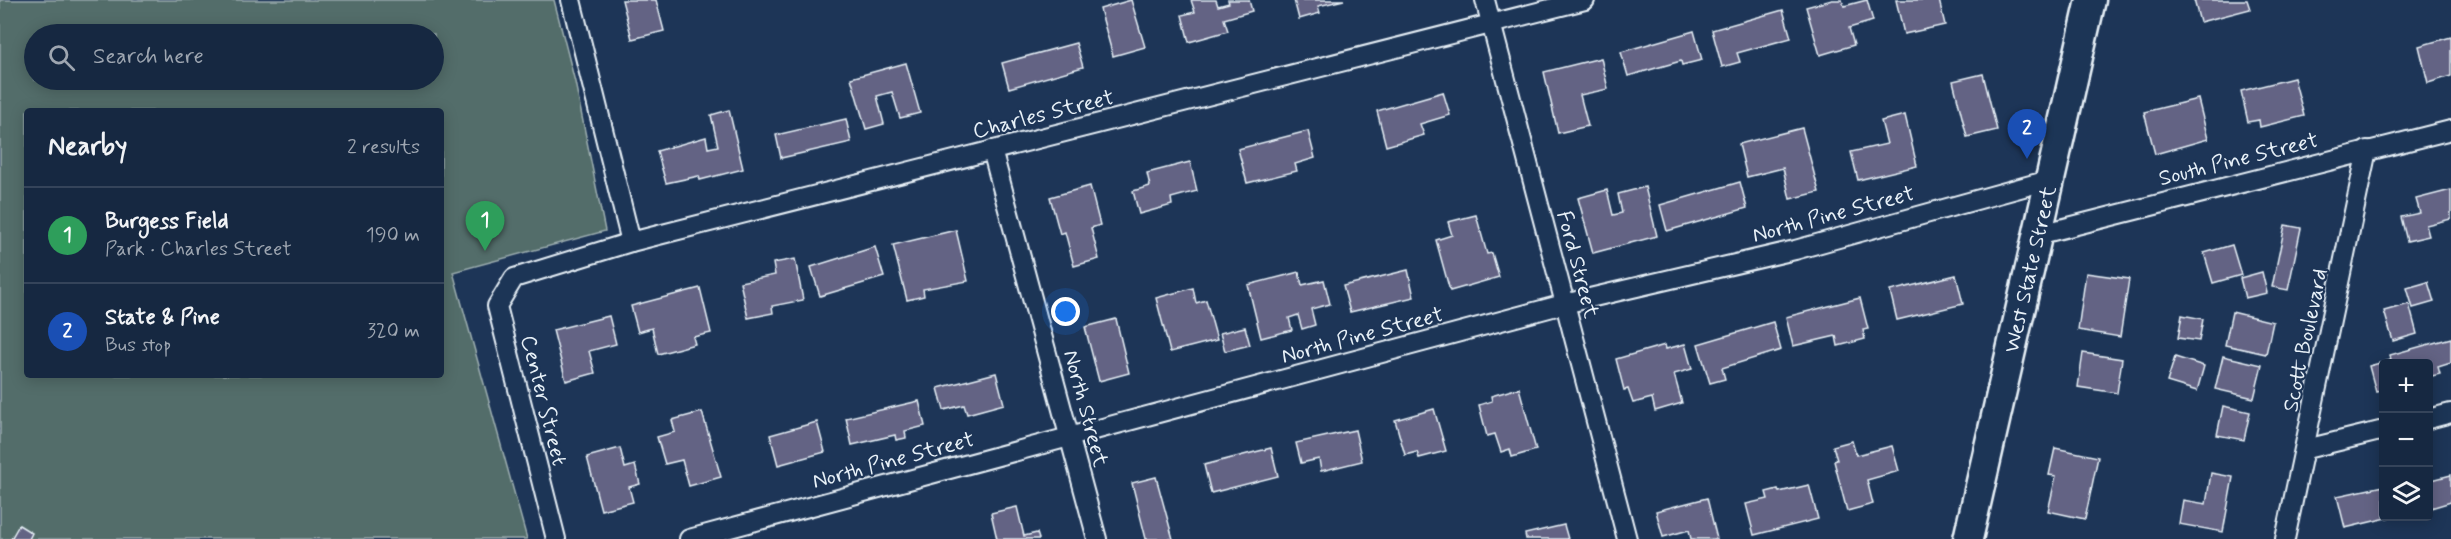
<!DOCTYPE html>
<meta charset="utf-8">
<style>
body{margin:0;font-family:Mynerve,sans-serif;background:#23344c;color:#f1f3f6}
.controls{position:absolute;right:18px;bottom:18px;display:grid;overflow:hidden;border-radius:6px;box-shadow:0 3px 15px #0003}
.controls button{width:54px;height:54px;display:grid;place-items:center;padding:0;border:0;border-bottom:2px solid #35445a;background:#162841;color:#f1f3f6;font:30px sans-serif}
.you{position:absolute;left:1066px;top:312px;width:21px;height:21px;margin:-15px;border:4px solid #fff;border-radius:50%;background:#1a73e8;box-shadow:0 0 0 9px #1a73e833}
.badge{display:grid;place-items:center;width:39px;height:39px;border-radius:50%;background:#d93025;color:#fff;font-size:20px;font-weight:700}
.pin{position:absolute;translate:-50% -50px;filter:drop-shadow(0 2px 3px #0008)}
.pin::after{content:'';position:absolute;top:32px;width:21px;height:18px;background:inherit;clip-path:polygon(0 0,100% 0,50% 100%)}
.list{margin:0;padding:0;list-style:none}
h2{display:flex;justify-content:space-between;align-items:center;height:78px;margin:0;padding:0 24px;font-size:26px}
h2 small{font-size:20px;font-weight:400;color:#9ea6b1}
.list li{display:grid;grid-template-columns:39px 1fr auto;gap:18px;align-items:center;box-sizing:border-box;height:96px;padding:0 24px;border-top:2px solid #35445a}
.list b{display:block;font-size:22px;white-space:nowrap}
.list p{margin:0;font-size:20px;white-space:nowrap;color:#9ea6b1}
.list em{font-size:20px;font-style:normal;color:#9ea6b1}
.icon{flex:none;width:33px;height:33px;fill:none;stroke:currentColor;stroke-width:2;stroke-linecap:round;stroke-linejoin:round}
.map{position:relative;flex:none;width:2451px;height:539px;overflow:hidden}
.search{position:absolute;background:#162841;box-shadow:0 3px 15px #0003;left:24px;top:24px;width:420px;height:66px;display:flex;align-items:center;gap:15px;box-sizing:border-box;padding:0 21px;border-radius:33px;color:#9ea6b1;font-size:22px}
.panel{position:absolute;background:#162841;box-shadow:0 3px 15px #0003;left:24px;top:108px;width:420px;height:270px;border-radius:6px}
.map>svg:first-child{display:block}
.green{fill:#536d6a;stroke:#9eafb1;stroke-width:1.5;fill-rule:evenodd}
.building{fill:#646384;stroke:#e8f1f8;stroke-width:1.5}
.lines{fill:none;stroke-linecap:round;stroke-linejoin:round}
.street-casing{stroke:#e8f1f8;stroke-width:22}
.primary-casing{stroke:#e8f1f8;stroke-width:33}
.street{stroke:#1d3557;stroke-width:18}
.primary{stroke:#1d3557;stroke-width:28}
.labels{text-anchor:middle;stroke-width:4.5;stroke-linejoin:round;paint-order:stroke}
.street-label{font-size:22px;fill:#e8f1f8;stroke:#1d3557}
</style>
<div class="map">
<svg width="2451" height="539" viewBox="0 0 2451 539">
<rect width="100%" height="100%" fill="#1d3557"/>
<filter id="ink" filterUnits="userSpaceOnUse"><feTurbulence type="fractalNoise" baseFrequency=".0167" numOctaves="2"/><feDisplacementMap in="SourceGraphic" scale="12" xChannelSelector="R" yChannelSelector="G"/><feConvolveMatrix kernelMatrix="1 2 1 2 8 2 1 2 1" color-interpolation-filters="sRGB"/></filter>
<g filter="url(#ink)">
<path class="green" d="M0 0H554L575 82 605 231 453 272 527 539H0ZM34 34H434V80H34ZM27 111H441V375H27Z"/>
<g class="building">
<path d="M622 0H656L664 31 632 39Z"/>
<path d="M1131 0 1145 47 1113 56 1100 9Z"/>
<path d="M1191 0H1216L1218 6 1229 3 1228 0H1249L1252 11 1224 19 1228 31 1189 42 1182 15 1195 12Z"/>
<path d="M1294 0H1344L1318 6 1320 13 1299 19Z"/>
<path d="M1832 0H1842L1844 6 1867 0 1873 21 1849 28 1854 45 1820 55 1806 7Z"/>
<path d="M1896 0H1939L1945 25 1904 34Z"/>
<path d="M2194 0H2247L2250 9 2200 22Z"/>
<path d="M1783 10 1791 38 1737 53 1740 62 1722 67 1712 30Z"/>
<path d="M1694 31 1702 60 1682 65 1681 61 1628 76 1621 52Z"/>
<path d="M2451 37V76L2428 83 2419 46Z"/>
<path d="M1076 43 1083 67 1009 88 1002 63Z"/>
<path d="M1601 58 1608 89 1580 95 1588 126 1558 133 1544 72Z"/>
<path d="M906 63 920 113 900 118 892 92 877 96 884 124 866 129 851 78Z"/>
<path d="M1983 74 1997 130 1967 137 1953 81Z"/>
<path d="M2294 78 2304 116 2260 127 2259 120 2248 122 2241 91Z"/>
<path d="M1443 92 1450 115 1420 124 1424 135 1386 146 1377 111Z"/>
<path d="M2198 99 2208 139 2155 154 2144 112Z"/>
<path d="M729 110 743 169 700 180 699 176 666 183 657 151 706 137 708 148 718 146 711 115Z"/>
<path d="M1905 115 1917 166 1858 180 1851 152 1887 144 1881 121Z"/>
<path d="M846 119 851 142 781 158 776 135Z"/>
<path d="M1802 128 1819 192 1790 199 1783 168 1747 177 1739 144Z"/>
<path d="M1308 131 1315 158 1295 164 1297 171 1247 183 1238 149Z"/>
<path d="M1190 162 1197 191 1171 198 1172 205 1139 214 1133 191 1150 186 1147 173Z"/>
<path d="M1740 182 1747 208 1667 231 1660 205Z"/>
<path d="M1090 186 1100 225 1091 228 1099 259 1074 266 1065 232 1060 234 1050 197Z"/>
<path d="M1645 187 1657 236 1593 253 1578 198 1607 190 1613 215 1622 213 1618 194Z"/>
<path d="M2451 190V219L2426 225 2429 236 2407 241 2401 217 2420 213 2416 199Z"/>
<path d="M1476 215 1487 254 1492 253 1499 277 1450 291 1436 240 1452 235 1448 222Z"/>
<path d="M2285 225 2301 228 2288 290 2272 287Z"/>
<path d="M956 230 968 281 923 289 924 296 907 300 893 245Z"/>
<path d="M2232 245 2241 275 2213 283 2204 253Z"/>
<path d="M875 247 884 277 820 296 811 267Z"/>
<path d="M795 259 803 300 772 306 773 313 748 318 740 282 775 275 773 263Z"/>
<path d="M1408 270 1414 297 1350 312 1343 286Z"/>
<path d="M1299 272 1302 285 1324 280 1330 304 1311 309 1315 325 1302 329 1298 315 1289 318 1292 330 1261 338 1248 285Z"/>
<path d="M2262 272 2267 293 2245 298 2240 278Z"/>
<path d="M2086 273 2129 279 2120 337 2078 330Z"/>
<path d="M1956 275 1963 304 1897 320 1890 291Z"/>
<path d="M2428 282 2434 302 2413 308 2407 288Z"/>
<path d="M700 288 711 333 693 337 695 344 658 354 652 328 638 332 631 306Z"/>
<path d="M1193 288 1196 303 1206 300 1217 340 1170 352 1156 298Z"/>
<path d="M1860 298 1868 329 1863 330 1865 339 1838 346 1836 336 1793 346 1786 317Z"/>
<path d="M2409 304 2417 334 2393 341 2384 311Z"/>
<path d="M2232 312 2273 322 2266 354 2225 345Z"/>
<path d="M2182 315 2203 319 2199 341 2178 338Z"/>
<path d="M609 316 616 344 589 351 595 373 566 381 553 330Z"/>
<path d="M1116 319 1129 373 1099 381 1085 327Z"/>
<path d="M1773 322 1781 350 1722 368 1725 379 1710 383 1698 344Z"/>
<path d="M1245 327 1250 345 1225 351 1220 333Z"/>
<path d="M2451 338V363L2438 367 2440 374 2428 377V364H2384V390L2376 392 2369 366 2391 360 2390 355Z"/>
<path d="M1685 344 1692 369 1674 374 1682 403 1655 411 1652 398 1633 403 1628 389 1624 390 1616 359 1665 345 1666 349Z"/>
<path d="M2083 353 2122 359 2117 393 2078 387Z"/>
<path d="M2223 356 2262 365 2254 398 2215 389Z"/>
<path d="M2175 357 2204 366 2197 391 2167 382Z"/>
<path d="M996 373 1004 404 967 414 964 405 944 410 938 388Z"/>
<path d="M1519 388 1536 450 1512 457 1510 449 1501 452 1495 434 1487 436 1479 405 1492 401 1491 396Z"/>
<path d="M919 401 925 426 905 431 906 438 896 440 895 435 852 445 846 418Z"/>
<path d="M2223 406 2250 412 2244 440 2217 435Z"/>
<path d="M1434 409 1446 451 1419 458 1417 452 1405 455 1395 420Z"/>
<path d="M702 412 721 477 689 486 682 460 665 464 657 437 675 432 672 420Z"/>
<path d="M817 422 825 452 778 465 770 435Z"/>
<path d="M1355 430 1362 461 1321 471 1319 459 1301 463 1296 443Z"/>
<path d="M1852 441 1856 455 1892 446 1899 471 1867 480 1873 504 1847 511 1834 461 1837 460 1833 446Z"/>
<path d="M620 448 625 468 635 465 640 484 629 487 633 502 601 510 587 457Z"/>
<path d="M1271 448 1278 476 1211 493 1204 465Z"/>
<path d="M2055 448 2098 457 2085 519 2048 511 2056 476 2049 475Z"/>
<path d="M2211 473 2233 477 2223 532 2179 524 2183 500 2206 504Z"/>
<path d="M2451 475V502L2431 508 2428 481Z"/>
<path d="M1156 477 1173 539H1146L1132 483Z"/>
<path d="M1809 485 1818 519 1754 535 1746 504 1768 499 1766 492 1778 489 1779 492Z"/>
<path d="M2384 486V516H2395L2345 528 2337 496Z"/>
<path d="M1707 498 1717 539H1691L1689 530 1663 537 1656 511Z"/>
<path d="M1017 507 1024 536 1037 533 1039 539H997L991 513Z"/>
<path d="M19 525 32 533 29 539H11Z"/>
<path d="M1564 525 1568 539H1526L1525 534Z"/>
</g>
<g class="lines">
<defs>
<g id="street">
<path d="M571 0 631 242"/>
<path d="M1485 0 1627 539"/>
<path d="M992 150 1097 539"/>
<path d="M2037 235 2451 130"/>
<path d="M2428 419 2451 413"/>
<path d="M2306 449 2384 430"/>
<path d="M556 539 497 306 514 278 631 242 1585 0"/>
<path d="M689 539 1564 304 1795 250 2049 180"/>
<path d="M2285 539 2367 150"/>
</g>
<path id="primary" d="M1968 539 2091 0"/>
</defs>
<use href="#street" class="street-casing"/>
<use href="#primary" class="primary-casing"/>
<use href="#street" class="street"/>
<use href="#primary" class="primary"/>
</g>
</g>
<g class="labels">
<g class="street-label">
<text transform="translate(1043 113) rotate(-14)" y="8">Charles Street</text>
<text transform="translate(2238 158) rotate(-14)" y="8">South Pine Street</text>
<text transform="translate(1833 213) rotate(-15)" y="8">North Pine Street</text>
<text transform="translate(1579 264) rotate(75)" y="8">Ford Street</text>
<text transform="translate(2029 269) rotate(-77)" y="8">West State Street</text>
<text transform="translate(1362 334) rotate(-15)" y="8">North Pine Street</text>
<text transform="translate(2304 340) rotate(-78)" y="8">Scott Boulevard</text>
<text transform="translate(545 400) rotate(76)" y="8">Center Street</text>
<text transform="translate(1087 408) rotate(75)" y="8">North Street</text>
<text transform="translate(893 459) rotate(-15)" y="8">North Pine Street</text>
</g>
</g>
</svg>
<div class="controls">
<button>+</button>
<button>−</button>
<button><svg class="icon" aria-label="layers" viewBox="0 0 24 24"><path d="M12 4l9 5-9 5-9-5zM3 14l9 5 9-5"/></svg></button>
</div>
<div class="you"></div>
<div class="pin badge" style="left:485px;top:251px;background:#2e9e5b">1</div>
<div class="pin badge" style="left:2027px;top:159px;background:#1a4fb4">2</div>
<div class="search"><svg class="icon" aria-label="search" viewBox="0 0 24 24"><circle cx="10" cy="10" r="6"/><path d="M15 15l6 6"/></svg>Search here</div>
<section class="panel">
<h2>Nearby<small>2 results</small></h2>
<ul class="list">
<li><span class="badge" style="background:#2e9e5b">1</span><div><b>Burgess Field</b><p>Park · Charles Street</p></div><em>190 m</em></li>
<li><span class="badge" style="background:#1a4fb4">2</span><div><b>State &amp; Pine</b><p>Bus stop</p></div><em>320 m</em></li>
</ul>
</section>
</div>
